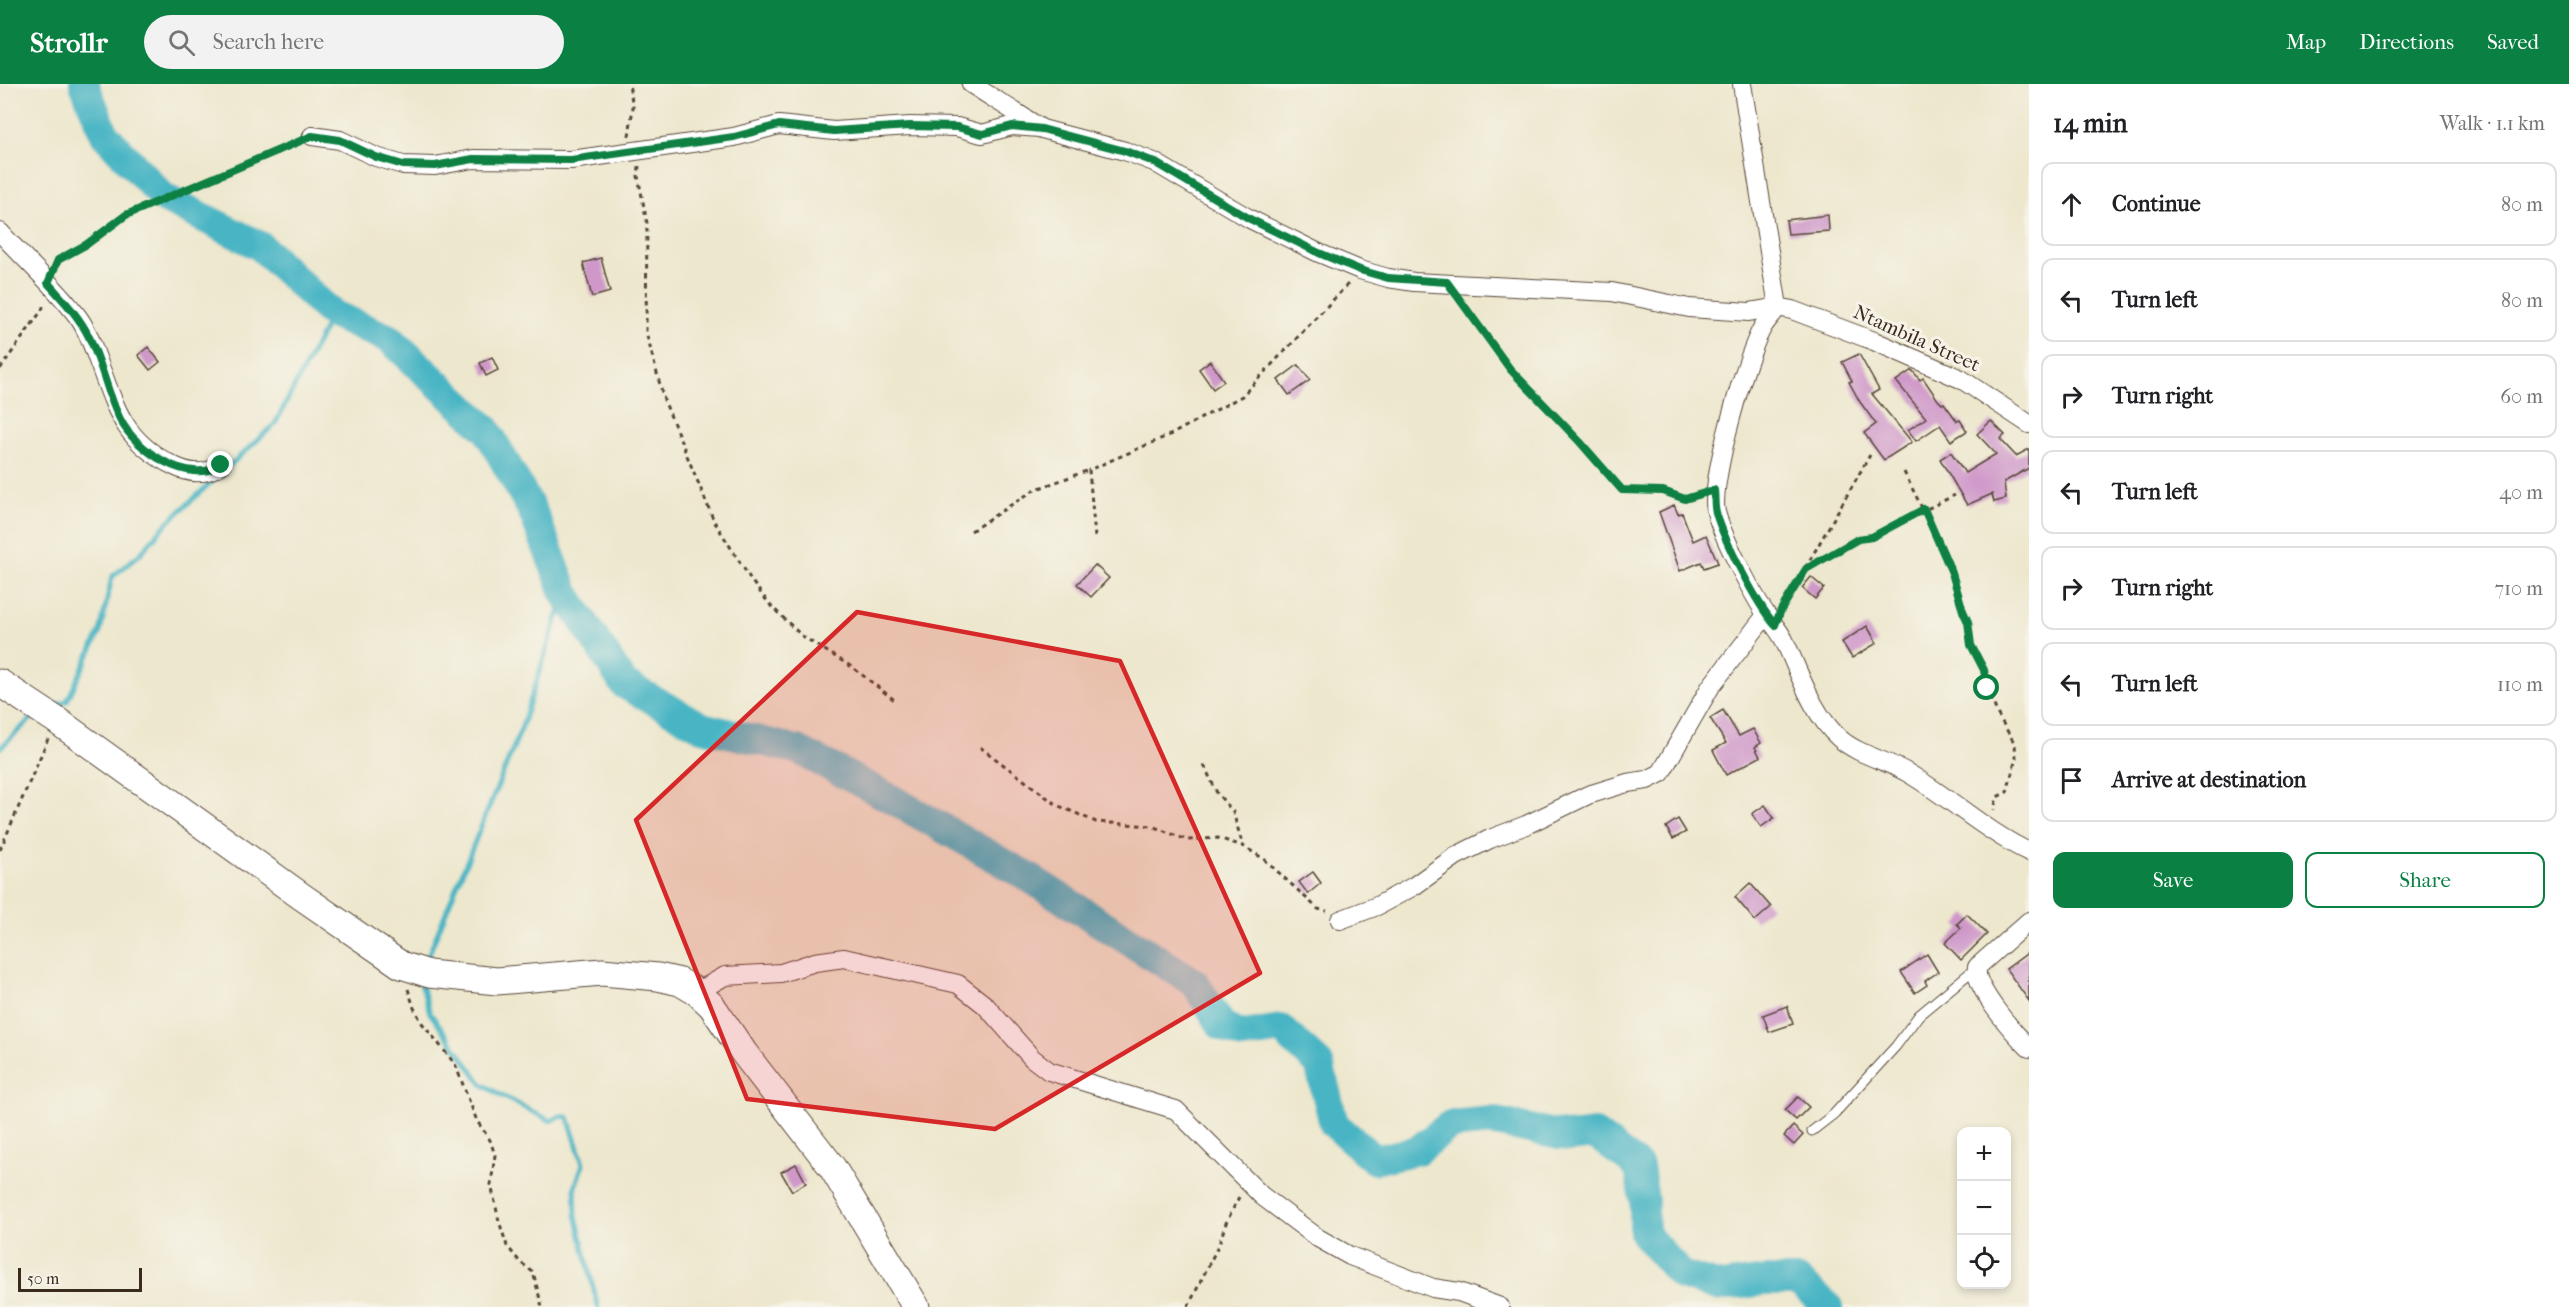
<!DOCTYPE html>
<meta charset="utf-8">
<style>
body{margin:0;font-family:"IM FELL French Canon",serif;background:#f2f2f2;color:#202124}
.controls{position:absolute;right:18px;bottom:18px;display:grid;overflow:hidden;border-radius:12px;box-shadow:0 3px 9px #0003}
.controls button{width:54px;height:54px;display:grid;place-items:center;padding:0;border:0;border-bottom:2px solid #e0e0e0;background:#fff;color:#202124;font:30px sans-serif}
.scale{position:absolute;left:18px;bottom:15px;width:124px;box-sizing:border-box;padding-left:6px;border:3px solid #3b2a1e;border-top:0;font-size:16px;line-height:21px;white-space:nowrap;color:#3b2a1e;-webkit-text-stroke:4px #f7f3e8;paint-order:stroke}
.stop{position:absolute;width:18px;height:18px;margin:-14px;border:4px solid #0b8043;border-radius:50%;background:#fff}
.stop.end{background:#0b8043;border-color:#fff;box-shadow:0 2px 6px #0008}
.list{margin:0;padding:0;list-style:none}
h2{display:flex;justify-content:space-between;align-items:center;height:78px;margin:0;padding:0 24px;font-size:26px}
h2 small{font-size:20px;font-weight:400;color:#757577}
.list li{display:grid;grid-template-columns:39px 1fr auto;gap:18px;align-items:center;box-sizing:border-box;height:84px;margin:0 12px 12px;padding:0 12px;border:2px solid #e0e0e0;border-radius:12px}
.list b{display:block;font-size:22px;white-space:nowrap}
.list em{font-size:20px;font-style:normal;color:#757577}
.actions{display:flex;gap:12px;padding:18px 24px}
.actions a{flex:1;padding:14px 0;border:2px solid #0b8043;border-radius:12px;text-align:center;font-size:21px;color:#0b8043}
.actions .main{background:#0b8043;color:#fff}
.icon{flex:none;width:33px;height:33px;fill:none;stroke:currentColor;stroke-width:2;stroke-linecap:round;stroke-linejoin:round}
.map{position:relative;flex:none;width:2029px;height:1223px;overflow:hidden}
header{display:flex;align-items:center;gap:36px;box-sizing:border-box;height:84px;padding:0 30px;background:#0b8043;color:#fff}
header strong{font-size:28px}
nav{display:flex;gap:33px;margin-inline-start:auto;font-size:21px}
.search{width:420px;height:54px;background:#f2f2f2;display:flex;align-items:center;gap:15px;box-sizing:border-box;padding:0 21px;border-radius:33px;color:#757577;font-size:22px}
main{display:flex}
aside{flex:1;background:#fff}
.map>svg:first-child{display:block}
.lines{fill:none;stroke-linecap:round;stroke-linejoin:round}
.stream{stroke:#48b5c4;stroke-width:5}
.river{stroke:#48b5c4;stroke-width:30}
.building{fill:#cf98c9}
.lane-casing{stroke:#564638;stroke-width:11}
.street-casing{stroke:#564638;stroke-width:20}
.secondary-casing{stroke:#564638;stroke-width:29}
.path{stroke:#564638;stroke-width:3;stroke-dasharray:4.5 4.5;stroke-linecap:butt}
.lane{stroke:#fff;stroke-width:9}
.street{stroke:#fff;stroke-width:18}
.secondary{stroke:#fff;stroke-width:27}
.route{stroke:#0b8043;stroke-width:8}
.marked{fill:#d62828;fill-opacity:0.2;stroke:#d62828;stroke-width:4.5;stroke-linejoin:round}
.labels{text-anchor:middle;stroke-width:6;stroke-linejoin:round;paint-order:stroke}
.street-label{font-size:20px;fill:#3b2a1e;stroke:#f7f3e8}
</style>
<header>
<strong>Strollr</strong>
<div class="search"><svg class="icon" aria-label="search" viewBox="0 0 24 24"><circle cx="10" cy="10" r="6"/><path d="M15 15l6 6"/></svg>Search here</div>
<nav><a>Map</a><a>Directions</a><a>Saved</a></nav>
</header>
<main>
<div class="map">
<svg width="2029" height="1223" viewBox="0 0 2029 1223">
<rect width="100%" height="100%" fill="#f7f3e8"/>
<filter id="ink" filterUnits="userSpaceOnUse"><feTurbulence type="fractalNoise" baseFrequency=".0167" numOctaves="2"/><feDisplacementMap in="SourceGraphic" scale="12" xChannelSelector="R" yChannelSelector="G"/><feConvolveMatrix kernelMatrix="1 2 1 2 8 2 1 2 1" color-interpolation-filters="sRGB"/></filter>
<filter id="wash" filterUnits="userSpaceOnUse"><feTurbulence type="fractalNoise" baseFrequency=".008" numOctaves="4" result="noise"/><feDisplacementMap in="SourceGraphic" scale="24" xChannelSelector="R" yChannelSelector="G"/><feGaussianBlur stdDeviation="1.35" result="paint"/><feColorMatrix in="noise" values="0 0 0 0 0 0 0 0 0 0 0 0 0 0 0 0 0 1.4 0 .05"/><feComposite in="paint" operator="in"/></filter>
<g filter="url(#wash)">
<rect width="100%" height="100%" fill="#ede7cd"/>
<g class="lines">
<g class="stream">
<path d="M52 622 67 617 100 548 112 493 140 470 167 439 275 340 332 230"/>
<path d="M0 664 34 632"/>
<path d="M426 877 521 645 565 509"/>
<path d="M421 899 430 929 482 1000 502 1012 551 1037 560 1032 568 1033 583 1080 575 1103 576 1131 598 1223"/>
</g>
<path class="river" d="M84 0 105 51 164 114 260 162 332 230 390 255 487 346 533 428 565 509 624 600 702 643 798 666 892 715 1025 791 1195 899 1222 942 1243 951 1281 945 1319 980 1334 1040 1375 1076 1418 1066 1450 1041 1491 1037 1569 1053 1595 1050 1639 1083 1644 1116V1149L1681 1191 1720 1203 1765 1197H1798L1828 1223"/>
</g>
<g id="blocks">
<g class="building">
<path d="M1828 131 1829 147 1788 150 1786 136Z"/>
<path d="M601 174 610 208 592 213 583 179Z"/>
<path d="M148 263 160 278 150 286 138 271Z"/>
<path d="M1859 270 1879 306 1872 310 1912 358 1884 376 1864 349 1876 340 1860 318 1849 298 1852 297 1842 278Z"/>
<path d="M492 273 498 286 486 292 480 279Z"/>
<path d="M1210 277 1224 297 1213 305 1199 285Z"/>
<path d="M1298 281 1310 296 1289 311 1278 296Z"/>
<path d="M1912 286 1920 296 1923 294 1938 316 1942 320 1944 319 1957 337 1960 336 1967 347 1951 357 1940 341 1916 357 1908 346 1926 334 1896 297Z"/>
<path d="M1991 337 2005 351 2000 355 2016 372 2029 365V384L2004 398 2006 415 1994 418 1992 410 1967 421 1940 375 1951 368 1965 389 1996 370 1977 350Z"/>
<path d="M1674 421 1678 430 1682 429 1693 457 1706 451 1718 479 1704 484 1701 478 1680 487 1659 428Z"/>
<path d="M1095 481 1109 494 1091 513 1077 500Z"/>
<path d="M1811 493 1824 504 1815 515 1802 504Z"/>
<path d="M1867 542 1877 559 1852 574 1842 558Z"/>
<path d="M1723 626 1739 652 1753 645 1761 659 1755 663 1760 673 1726 691 1713 666 1726 659 1710 634Z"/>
<path d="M1765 721 1774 734 1761 743 1752 730Z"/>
<path d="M1678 735 1686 748 1673 755 1666 743Z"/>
<path d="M1313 788 1321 799 1308 810 1299 798Z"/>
<path d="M1750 799 1771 823 1755 837 1735 813Z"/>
<path d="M1967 830 1987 850 1961 876 1945 859 1961 844 1957 840Z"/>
<path d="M2029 868V917L2006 885Z"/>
<path d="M1927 870 1938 888 1925 897 1927 901 1915 909 1901 888Z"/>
<path d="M1787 922 1793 940 1769 948 1763 931Z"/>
<path d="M1798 1013 1809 1023 1796 1036 1785 1026Z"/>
<path d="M1793 1042 1803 1051 1794 1061 1784 1052Z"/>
<path d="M796 1080 806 1099 792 1107 781 1088Z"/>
</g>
</g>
</g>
<g filter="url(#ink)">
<use href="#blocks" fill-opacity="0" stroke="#564638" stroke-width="1.5"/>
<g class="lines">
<defs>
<path id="lane" d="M1812 1047 1834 1030 1896 962 1919 931 1977 883"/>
<g id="street">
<path d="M971 0 1042 45 1125 67 1154 78 1250 135 1319 169 1360 186 1388 194 1414 198 1612 208 1689 224 1749 228 1778 223 1792 226 1874 257 1961 295 2029 340"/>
<path d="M1742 0 1778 223C1774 229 1768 235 1764 241 1747 267 1709 399 1716 428 1722 452 1752 509 1766 530 1772 539 1779 546 1784 556 1800 589 1811 628 1839 654 1858 671 1886 676 1908 689 1949 713 1985 747 2029 768"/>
<path d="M312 52 340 56 376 73 403 81 435 82 473 75 571 76 734 53 779 41 834 47 910 42 957 43 982 50 1012 42 1040 44"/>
<path d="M0 148C25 176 55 202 78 233 87 245 92 260 97 274 116 324 122 356 174 382 190 390 206 391 221 381"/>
<path d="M1340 836 1377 822 1414 802 1456 772 1490 755 1526 741 1588 711 1627 699 1647 696 1661 689 1711 602 1766 531"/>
<path d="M2029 837 1977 883C1973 903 2014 949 2029 964"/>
<path d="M697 908 725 892 781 889 815 878 844 874 958 900 985 921 1032 974 1049 987 1176 1026 1262 1112 1318 1154 1350 1172 1433 1204 1459 1208 1500 1223"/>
</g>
<path id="secondary" d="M0 599 56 636 301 812 401 881 429 890 497 897 602 888 658 893 680 898 697 908 712 922 744 969 832 1083 916 1223"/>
</defs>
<use href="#lane" class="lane-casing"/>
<use href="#street" class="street-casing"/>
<use href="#secondary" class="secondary-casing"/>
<g class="path">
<path d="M629 52 633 23 629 0"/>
<path d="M639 82 638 92 647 139 646 248 664 316 714 437 753 499 771 522 802 552 852 583 897 618"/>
<path d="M55 182 58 176 87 161 126 131 298 58"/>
<path d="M1460 216 1510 285 1580 358 1622 407H1663L1685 415 1699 410"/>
<path d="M0 285 42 226 44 220"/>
<path d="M1904 388 1944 468 1963 527 1968 538 1971 561 1984 586 1987 604 1998 631 2015 660 2016 674 2007 708 1997 713 1994 726"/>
<path d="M971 447 1034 406 1089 386"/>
<path d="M1095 453 1089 386 1172 350 1242 312 1349 199"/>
<path d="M1807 484 1858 455 1872 452 1955 411"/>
<path d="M1783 523 1870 371"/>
<path d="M980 663 1057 721 1096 738 1152 742 1187 756 1218 754 1243 762 1264 775 1318 825 1327 827"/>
<path d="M1204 681 1217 709 1233 728 1243 762"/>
<path d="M0 766 48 655"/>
<path d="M408 905 414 924 422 939 455 980 477 1037 490 1056 495 1071 491 1100 499 1137 507 1162 520 1178 533 1188 542 1223"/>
<path d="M1188 1223 1219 1160 1226 1139 1239 1113"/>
</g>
<use href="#lane" class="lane"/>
<use href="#street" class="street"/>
<use href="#secondary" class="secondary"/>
</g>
</g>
<g class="lines" filter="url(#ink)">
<path class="route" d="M221 381C189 402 135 366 120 335 107 309 102 279 89 253 79 232 63 216 48 199L58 176 87 160 126 131 312 52 340 56 376 73 403 81 435 82 473 75 571 76 734 53 779 41 834 47 910 42 957 43 982 50 1012 42 1042 45 1125 67 1154 78 1250 135 1319 169 1360 186 1388 194 1447 198 1510 285 1580 358 1622 406 1663 407 1685 415 1714 406C1715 414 1714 422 1716 429 1725 458 1756 519 1775 541L1781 526 1806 485 1858 455 1872 453 1924 425 1952 489 1963 527 1968 538 1971 561 1984 586 1987 604"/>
</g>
<path class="marked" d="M857 528 1120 577 1260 889 995 1045 747 1015 636 736Z"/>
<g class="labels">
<g class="street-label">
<text transform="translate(1917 254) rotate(24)" y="7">Ntambila Street</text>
</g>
</g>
</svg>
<div class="controls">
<button>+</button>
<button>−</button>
<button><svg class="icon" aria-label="locate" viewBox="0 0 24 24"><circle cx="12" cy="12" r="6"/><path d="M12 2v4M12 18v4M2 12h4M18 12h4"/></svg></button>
</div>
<div class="scale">50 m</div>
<div class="stop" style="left:1987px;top:604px"></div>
<div class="stop end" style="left:221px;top:381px"></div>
</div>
<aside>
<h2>14 min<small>Walk · 1.1 km</small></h2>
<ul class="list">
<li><svg class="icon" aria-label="ahead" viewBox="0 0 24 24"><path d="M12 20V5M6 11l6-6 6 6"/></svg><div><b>Continue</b></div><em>80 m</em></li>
<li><svg class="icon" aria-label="left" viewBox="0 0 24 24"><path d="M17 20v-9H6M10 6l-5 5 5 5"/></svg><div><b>Turn left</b></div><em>80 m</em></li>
<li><svg class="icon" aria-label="right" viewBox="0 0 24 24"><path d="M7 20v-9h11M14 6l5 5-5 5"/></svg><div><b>Turn right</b></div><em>60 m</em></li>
<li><svg class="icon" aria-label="left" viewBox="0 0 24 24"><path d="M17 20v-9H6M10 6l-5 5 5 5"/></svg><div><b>Turn left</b></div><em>40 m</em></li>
<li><svg class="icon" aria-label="right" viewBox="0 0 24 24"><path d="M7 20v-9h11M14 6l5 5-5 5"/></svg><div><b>Turn right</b></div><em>710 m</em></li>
<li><svg class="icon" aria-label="left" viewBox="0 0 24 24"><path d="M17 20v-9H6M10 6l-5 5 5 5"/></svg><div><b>Turn left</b></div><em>110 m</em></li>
<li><svg class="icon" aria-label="arrive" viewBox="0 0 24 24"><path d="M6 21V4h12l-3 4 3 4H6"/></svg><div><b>Arrive at destination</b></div></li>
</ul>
<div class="actions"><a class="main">Save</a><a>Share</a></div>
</aside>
</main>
